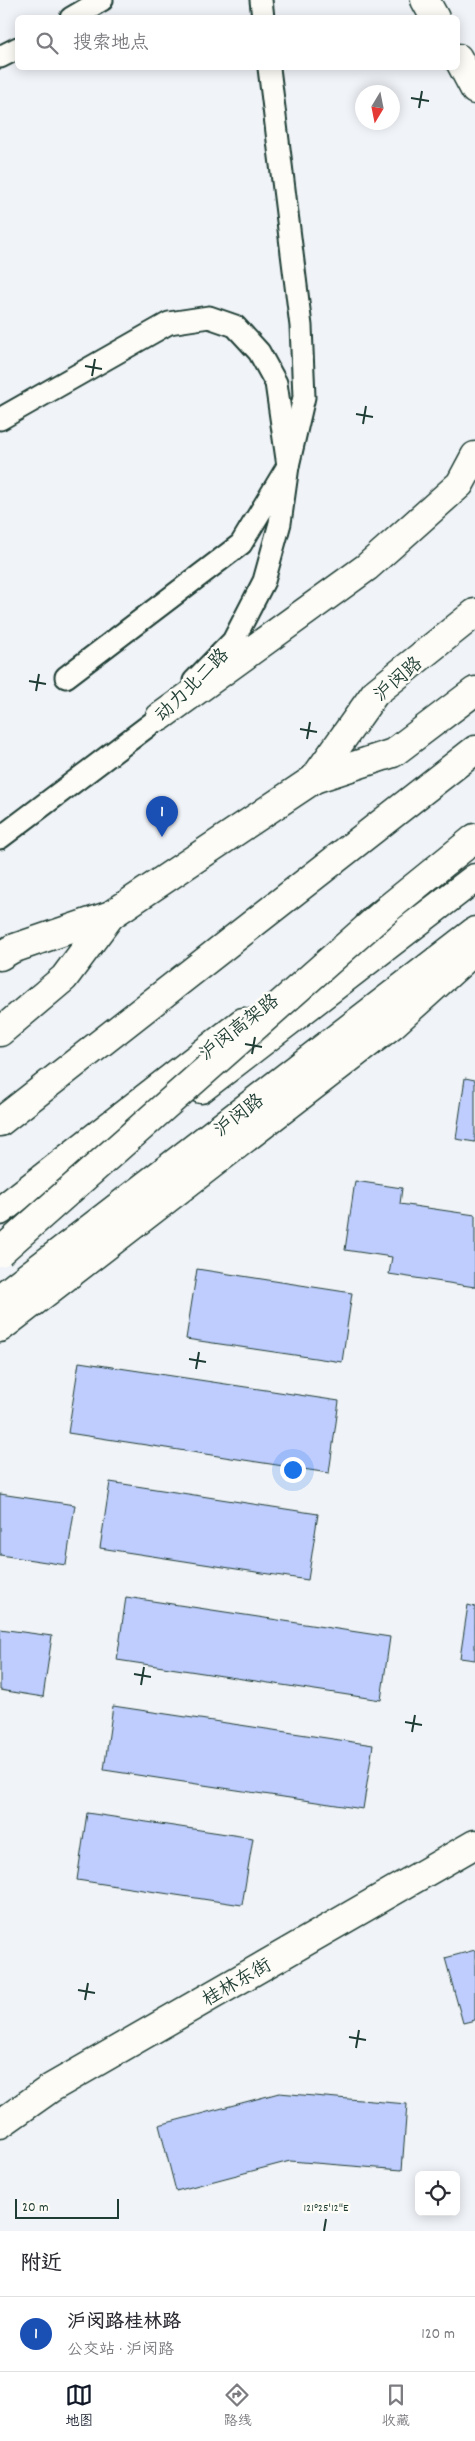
<!DOCTYPE html>
<html lang="zh">
<meta charset="utf-8">
<style>
body{margin:0;font-family:Dekko,"LXGW WenKai TC",sans-serif;background:#f2f2f3;color:#2b2b33}
.controls{position:absolute;right:15px;bottom:15px;display:grid;overflow:hidden;border-radius:8px;box-shadow:0 2px 12px #0003}
.controls button{width:45px;height:45px;display:grid;place-items:center;padding:0;border:0;border-bottom:1px solid #e1e1e2;background:#fff;color:#2b2b33;font:25px sans-serif}
.compass{position:absolute;left:355px;top:85px;width:45px;height:45px;border-radius:50%;background:#fff;box-shadow:0 2px 12px #0003;rotate:190deg}
.scale{position:absolute;left:15px;bottom:12px;width:104px;box-sizing:border-box;padding-left:5px;border:2px solid #1f3d34;border-top:0;font-size:14px;line-height:18px;white-space:nowrap;color:#1f3d34;-webkit-text-stroke:4px #fdfcf7;paint-order:stroke}
.you{position:absolute;left:292px;top:1469px;width:18px;height:18px;margin:-12px;border:4px solid #fff;border-radius:50%;background:#1a73e8;box-shadow:0 0 0 8px #1a73e833}
.badge{display:grid;place-items:center;width:32px;height:32px;border-radius:50%;background:#111827;color:#fff;font-size:16px;font-weight:700}
.pin{position:absolute;translate:-50% -41px;filter:drop-shadow(0 1px 2px #0008)}
.pin::after{content:'';position:absolute;top:26px;width:18px;height:15px;background:inherit;clip-path:polygon(0 0,100% 0,50% 100%)}
.list{margin:0;padding:0;list-style:none}
h2{display:flex;justify-content:space-between;align-items:center;height:65px;margin:0;padding:0 20px;font-size:21px}
h2 small{font-size:16px;font-weight:400;color:#7c7c81}
.list li{display:grid;grid-template-columns:32px 1fr auto;gap:15px;align-items:center;box-sizing:border-box;height:75px;padding:0 20px;border-top:1px solid #e1e1e2}
.list b{display:block;font-size:19px;white-space:nowrap}
.list p{margin:0;font-size:16px;white-space:nowrap;color:#7c7c81}
.list em{font-size:16px;font-style:normal;color:#7c7c81}
.icon{flex:none;width:28px;height:28px;fill:none;stroke:currentColor;stroke-width:2;stroke-linecap:round;stroke-linejoin:round}
.map{position:relative;flex:none;width:475px;height:2231px;overflow:hidden}
.search{position:absolute;background:#fff;box-shadow:0 2px 12px #0003;left:15px;right:15px;top:15px;height:55px;display:flex;align-items:center;gap:12px;box-sizing:border-box;padding:0 18px;border-radius:8px;color:#7c7c81;font-size:19px}
.sheet{height:140px;background:#fff}
nav{display:flex;justify-content:space-around;align-items:center;box-sizing:border-box;height:70px;border-top:1px solid #e1e1e2;background:#fff;font-size:14px;color:#7c7c81}
nav a{display:grid;justify-items:center;gap:2px}
nav .on{color:#111827}
.map>svg:first-child{display:block}
.building{fill:#becdfe;stroke:#1f3d34}
.lines{fill:none;stroke-linecap:round;stroke-linejoin:round}
.service-casing{stroke:#1f3d34;stroke-width:25}
.minor-casing{stroke:#1f3d34;stroke-width:31}
.secondary-casing{stroke:#1f3d34;stroke-width:31}
.primary-casing{stroke:#1f3d34;stroke-width:31}
.trunk-casing{stroke:#1f3d34;stroke-width:31}
.service{stroke:#fdfcf7;stroke-width:21}
.minor{stroke:#fdfcf7;stroke-width:28}
.secondary{stroke:#fdfcf7;stroke-width:28}
.primary{stroke:#fdfcf7;stroke-width:28}
.trunk{stroke:#fdfcf7;stroke-width:28}
.secondary-bridge-casing{stroke:#1f3d34;stroke-width:31;stroke-linecap:butt}
.secondary-bridge{stroke:#fdfcf7;stroke-width:28}
.ticks{fill:none;stroke:#1f3d34;stroke-width:2}
.labels{text-anchor:middle;stroke-width:5;stroke-linejoin:round;paint-order:stroke}
.street-label{font-size:19px;fill:#1f3d34;stroke:#fdfcf7}
.ticks-label{font-size:12px;text-anchor:middle;fill:#1f3d34;stroke:#fdfcf7;stroke-width:5;stroke-linejoin:round;paint-order:stroke}
</style>
<div class="map">
<svg width="475" height="2231" viewBox="0 0 475 2231">
<rect width="100%" height="100%" fill="#f0f3f8"/>
<filter id="ink" filterUnits="userSpaceOnUse"><feTurbulence type="fractalNoise" baseFrequency=".02" numOctaves="2"/><feDisplacementMap in="SourceGraphic" scale="10" xChannelSelector="R" yChannelSelector="G"/><feConvolveMatrix kernelMatrix="1 2 1 2 8 2 1 2 1" color-interpolation-filters="sRGB"/></filter>
<g filter="url(#ink)">
<g class="building">
<path d="M465 1078 475 1080V1142L456 1139Z"/>
<path d="M355 1181 402 1188 400 1204 475 1215V1287L389 1274 392 1257 345 1250Z"/>
<path d="M197 1269 352 1293 342 1362 186 1339Z"/>
<path d="M79 1362 339 1401 329 1473 68 1433Z"/>
<path d="M110 1482 318 1514 308 1580 100 1548Z"/>
<path d="M0 1494 75 1505 66 1565 0 1555Z"/>
<path d="M126 1597 390 1637 381 1700 117 1660Z"/>
<path d="M468 1605 475 1607V1660L460 1658Z"/>
<path d="M0 1629 52 1636 43 1697 0 1690Z"/>
<path d="M113 1706 373 1745 363 1809 104 1770Z"/>
<path d="M87 1813 253 1838 242 1905 77 1880Z"/>
<path d="M475 1950V2020L463 2023 445 1958Z"/>
<path d="M279 2093 407 2104 402 2170 290 2161 176 2191 159 2125Z"/>
</g>
<g class="lines">
<defs>
<g id="service">
<path d="M261 0 263 18"/>
<path d="M71 18 102 0"/>
<path d="M0 57 18 48"/>
<path d="M0 419 169 323 209 317 235 326 259 352 276 383 288 466 280 523 264 581 233 641 194 681"/>
<path d="M66 677 241 544 288 466 304 397 301 326 269 68"/>
<path d="M0 838 160 717 170 707"/>
</g>
<path id="minor" d="M0 2124 51 2088 475 1844"/>
<g id="secondary">
<path d="M425 0 435 18"/>
<path d="M458 58 475 90"/>
<path d="M160 717 367 567 460 484 475 456"/>
<path d="M0 1328 392 1025 475 950"/>
</g>
<g id="primary">
<path d="M314 779 375 693 475 613"/>
<path d="M0 956 12 949 111 915 314 779 393 753 475 691"/>
<path d="M0 1032 64 978 111 915"/>
<path d="M201 1089 475 878"/>
<path d="M0 1298 475 931"/>
</g>
<g id="trunk">
<path d="M370 923 475 838"/>
<path d="M0 1122 475 750"/>
<path d="M0 1211 243 1022"/>
</g>
</defs>
<use href="#service" class="service-casing"/>
<use href="#minor" class="minor-casing"/>
<use href="#secondary" class="secondary-casing"/>
<use href="#primary" class="primary-casing"/>
<use href="#trunk" class="trunk-casing"/>
<use href="#service" class="service"/>
<use href="#minor" class="minor"/>
<use href="#secondary" class="secondary"/>
<use href="#primary" class="primary"/>
<use href="#trunk" class="trunk"/>
<defs>
<path id="secondary-bridge" d="M0 1252 388 909"/>
</defs>
<use href="#secondary-bridge" class="secondary-bridge-casing"/>
<use href="#secondary-bridge" class="secondary-bridge"/>
</g>
</g>
<path class="ticks" d="M411 98 429 101M419 108 422 91M85 366 102 369M92 376 95 359M356 414 373 417M363 424 366 406M29 681 46 684M36 691 39 674M300 729 317 732M307 739 310 722M245 1044 262 1047M252 1054 255 1037M189 1359 206 1362M196 1369 199 1352M134 1674 151 1677M141 1685 144 1667M405 1722 422 1725M412 1732 415 1715M78 1990 95 1993M85 2000 88 1983M349 2037 366 2040M356 2048 359 2030M324 2231 326 2219"/>
<g class="labels">
<g class="street-label">
<text transform="translate(397 678) rotate(-41)" y="7">沪闵路</text>
<text transform="translate(191 684) rotate(-45)" y="7">动力北二路</text>
<text transform="translate(238 1026) rotate(-38)" y="7">沪闵高架路</text>
<text transform="translate(238 1114) rotate(-38)" y="7">沪闵路</text>
<text transform="translate(236 1981) rotate(-30)" y="7">桂林东街</text>
</g>
</g>
<g class="ticks-label">
<text x="326" y="2211">121°25'12"E</text>
</g>
</svg>
<div class="controls">
<button><svg class="icon" aria-label="locate" viewBox="0 0 24 24"><circle cx="12" cy="12" r="6"/><path d="M12 2v4M12 18v4M2 12h4M18 12h4"/></svg></button>
</div>
<svg class="compass" viewBox="-18 -18 36 36"><path d="M0-13l5 13h-10z" fill="#e53935"/><path d="M0 13l5-13h-10z" fill="#7c7c81"/></svg>
<div class="scale">20 m</div>
<div class="you"></div>
<div class="pin badge" style="left:162px;top:837px;background:#1a4fb4">1</div>
<div class="search"><svg class="icon" aria-label="search" viewBox="0 0 24 24"><circle cx="10" cy="10" r="6"/><path d="M15 15l6 6"/></svg>搜索地点</div>
</div>
<section class="sheet">
<h2>附近<small></small></h2>
<ul class="list">
<li><span class="badge" style="background:#1a4fb4">1</span><div><b>沪闵路桂林路</b><p>公交站 · 沪闵路</p></div><em>120 m</em></li>
</ul>
</section>
<nav>
<a class="on"><svg class="icon" aria-label="map" viewBox="0 0 24 24"><path d="M3 6l6-2 6 2 6-2v14l-6 2-6-2-6 2zM9 4v14M15 6v14"/></svg>地图</a>
<a><svg class="icon" aria-label="directions" viewBox="0 0 24 24"><path d="M12 3l9 9-9 9-9-9zM9 14v-3h6M13 9l2 2-2 2"/></svg>路线</a>
<a><svg class="icon" aria-label="saved" viewBox="0 0 24 24"><path d="M7 4h10v16l-5-4-5 4z"/></svg>收藏</a>
</nav>
